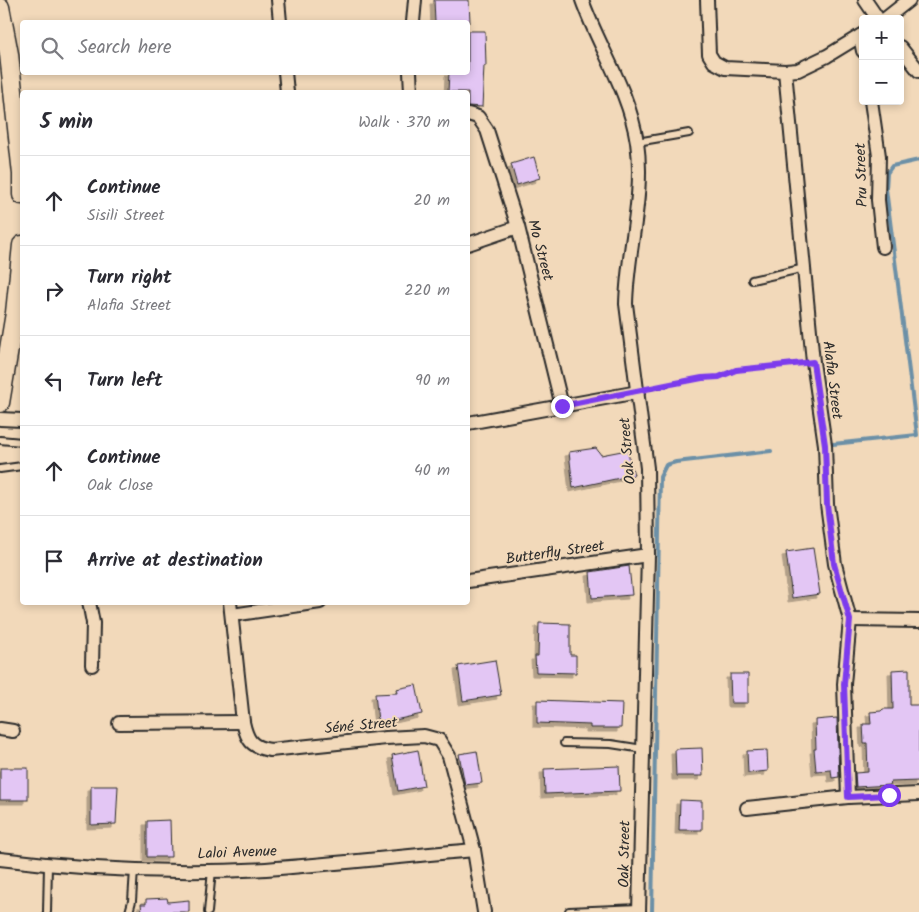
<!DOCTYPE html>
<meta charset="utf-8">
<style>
body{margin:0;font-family:Kalam,sans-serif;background:#f7f7f7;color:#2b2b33}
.controls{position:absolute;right:15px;top:15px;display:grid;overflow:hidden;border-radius:5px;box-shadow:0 2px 8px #0003}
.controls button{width:45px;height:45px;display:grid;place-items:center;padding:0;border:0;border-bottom:1px solid #e1e1e2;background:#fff;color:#2b2b33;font:25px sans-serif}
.stop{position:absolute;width:15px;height:15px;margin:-11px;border:4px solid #7c3aed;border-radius:50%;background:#fff}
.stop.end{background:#7c3aed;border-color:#fff;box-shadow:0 1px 5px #0008}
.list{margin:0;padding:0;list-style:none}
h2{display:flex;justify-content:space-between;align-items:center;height:65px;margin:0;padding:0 20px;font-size:21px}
h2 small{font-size:16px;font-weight:400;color:#7c7c81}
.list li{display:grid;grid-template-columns:32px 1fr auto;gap:15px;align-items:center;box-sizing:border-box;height:90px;padding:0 20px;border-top:1px solid #e1e1e2}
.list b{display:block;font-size:19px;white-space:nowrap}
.list p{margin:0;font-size:16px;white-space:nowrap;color:#7c7c81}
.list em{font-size:16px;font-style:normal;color:#7c7c81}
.icon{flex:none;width:28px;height:28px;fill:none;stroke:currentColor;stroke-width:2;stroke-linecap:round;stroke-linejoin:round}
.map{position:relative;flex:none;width:919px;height:912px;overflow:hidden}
.search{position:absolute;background:#fff;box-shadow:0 2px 8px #0003;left:20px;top:20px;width:450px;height:55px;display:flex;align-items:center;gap:12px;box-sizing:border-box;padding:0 18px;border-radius:5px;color:#7c7c81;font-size:19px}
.panel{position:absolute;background:#fff;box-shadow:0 2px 8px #0003;left:20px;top:90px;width:450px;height:515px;border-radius:5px}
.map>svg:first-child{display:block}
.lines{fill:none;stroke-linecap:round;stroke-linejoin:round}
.stream{stroke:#6c90a7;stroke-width:4}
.building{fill:#e3c6f4;stroke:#2b2b2b;filter:url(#shadow)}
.lane-casing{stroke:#2b2b2b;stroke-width:10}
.street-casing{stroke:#2b2b2b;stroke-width:16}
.secondary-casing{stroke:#2b2b2b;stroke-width:21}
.path{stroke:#2b2b2b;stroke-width:2.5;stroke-dasharray:4 4;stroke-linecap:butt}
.lane{stroke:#f2d9ba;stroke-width:6}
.street{stroke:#f2d9ba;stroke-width:12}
.secondary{stroke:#f2d9ba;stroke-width:18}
.route{stroke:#7c3aed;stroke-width:6}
.labels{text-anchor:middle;stroke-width:4;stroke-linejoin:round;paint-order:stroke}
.street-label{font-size:15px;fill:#2b2b2b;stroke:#f2d9ba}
</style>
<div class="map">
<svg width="919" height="912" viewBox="0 0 919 912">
<defs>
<filter id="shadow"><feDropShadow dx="-4" dy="4" stdDeviation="0" flood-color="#0004"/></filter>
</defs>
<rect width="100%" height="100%" fill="#f2d9ba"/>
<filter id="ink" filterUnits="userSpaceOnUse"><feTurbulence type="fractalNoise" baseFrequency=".02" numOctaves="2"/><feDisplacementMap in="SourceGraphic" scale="10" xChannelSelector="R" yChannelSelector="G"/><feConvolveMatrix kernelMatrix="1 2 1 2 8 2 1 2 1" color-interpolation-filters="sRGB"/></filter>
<g filter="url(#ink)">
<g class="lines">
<g class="stream">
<path d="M833 444 917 435 886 189 887 173 892 166 919 160"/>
<path d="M652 912 660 477 666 465 676 462 771 451"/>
</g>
</g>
<g class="building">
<path d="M434 0H469L470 22H435Z"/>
<path d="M468 31H485L486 66H484L482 107 468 106V92H448L449 72H468Z"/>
<path d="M534 157 540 178 517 185 511 164Z"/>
<path d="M596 448 601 455 627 450 634 475 573 488 569 452Z"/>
<path d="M813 548 820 594 792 598 786 552Z"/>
<path d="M629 566 632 595 592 598 590 572Z"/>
<path d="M539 623 570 624V655H576V673L536 672 535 656H538Z"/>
<path d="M495 660 501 695 463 701 458 666Z"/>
<path d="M909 669V705H919V781L891 782 890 785 856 787 855 773 868 772 867 743H864L863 724H871L870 712 881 711 883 709H893L892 670Z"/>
<path d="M730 674H748V703H731Z"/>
<path d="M416 685 422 714 395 720 378 721 375 694 397 693 396 689Z"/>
<path d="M537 700 622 703 621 728H590V725L537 723Z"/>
<path d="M837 718 839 777 832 778 831 770 816 771 814 749H816L815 720Z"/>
<path d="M702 748 703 776H676L675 749Z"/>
<path d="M418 750 424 786 398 791 392 755Z"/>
<path d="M767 750 768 771 748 773 747 751Z"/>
<path d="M477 751 482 783 465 785 459 754Z"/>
<path d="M619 766 620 791 545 794 544 769Z"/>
<rect x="0" y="768" width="28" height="32"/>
<path d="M91 786H118L116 824 91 825Z"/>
<path d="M680 800 702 801V830H679Z"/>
<path d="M170 820 171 857H147V821Z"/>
<path d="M167 898 168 902 189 900V912H142L141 904H146V899Z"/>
</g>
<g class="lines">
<defs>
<g id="lane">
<path d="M637 142 689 133"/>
<path d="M752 280 805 268"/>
<path d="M0 440 22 442"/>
<path d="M0 469 22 466"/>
<path d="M564 743 611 744 643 749"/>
<path d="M569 911 639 908"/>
<path d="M47 912 48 865"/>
<path d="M129 912 132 901 134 870"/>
<path d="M208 912 212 870"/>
</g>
<g id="street">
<path d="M278 0 280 22"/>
<path d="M582 0C599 48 629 90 637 142 645 195 627 251 626 304L647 468 648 555 639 912"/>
<path d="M707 0 709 54 714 62 725 68 785 71 798 70 827 56 863 34"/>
<path d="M865 0 878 19"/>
<path d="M885 19 909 0"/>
<path d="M413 22 415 0"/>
<path d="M860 36 863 51"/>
<path d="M900 47 919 71"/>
<path d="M785 71 813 362 825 445 827 504 835 564 850 620 844 684 848 797"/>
<path d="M285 72 287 92"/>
<path d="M410 72 411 92"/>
<path d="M871 101 879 156 878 200 883 247"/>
<path d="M468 114 478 117 487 130 518 227 562 406"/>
<path d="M468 244 518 227"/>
<path d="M0 419 22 420"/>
<path d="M468 423 638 392"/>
<path d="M468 581 648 555"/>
<path d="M89 602 93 623 92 665"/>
<path d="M230 602 243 722C247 740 251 747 270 750L386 738 424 736 439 740 449 756 474 850 484 912"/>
<path d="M232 615 320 602"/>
<path d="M850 620 919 621"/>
<path d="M119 723 243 722"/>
<path d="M0 729 13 731"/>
<path d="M747 808 848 797 919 794"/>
<path d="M0 859C88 870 177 874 266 869 335 864 404 856 474 850"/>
</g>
<g id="secondary">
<path d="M0 7 9 54 22 174V195"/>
<path d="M0 403 15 313 22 245"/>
</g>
</defs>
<use href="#lane" class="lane-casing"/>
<use href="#street" class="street-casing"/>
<use href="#secondary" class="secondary-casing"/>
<path class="path" d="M650 389 702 378 719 377 736 370 802 363"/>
<use href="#lane" class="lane"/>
<use href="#street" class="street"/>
<use href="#secondary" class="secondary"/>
</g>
</g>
<g class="lines" filter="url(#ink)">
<path class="route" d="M562 406 671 384 702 378 719 377 736 370 813 362 825 445 827 504 834 564 850 620 844 684 848 797 889 795"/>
</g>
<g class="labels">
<g class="street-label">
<text transform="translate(861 175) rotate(-92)" y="5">Pru Street</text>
<text transform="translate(541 250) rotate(75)" y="5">Mo Street</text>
<text transform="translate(833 380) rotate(83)" y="5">Alafia Street</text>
<text transform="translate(627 451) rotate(-95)" y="5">Oak Street</text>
<text transform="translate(555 552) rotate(-8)" y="5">Butterfly Street</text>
<text transform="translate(361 725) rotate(-5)" y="5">Séné Street</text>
<text transform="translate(237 852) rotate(-2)" y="5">Laloi Avenue</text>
<text transform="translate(624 854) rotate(-89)" y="5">Oak Street</text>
</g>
</g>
</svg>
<div class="controls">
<button>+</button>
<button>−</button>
</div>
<div class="stop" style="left:889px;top:795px"></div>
<div class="stop end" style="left:562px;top:406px"></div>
<div class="search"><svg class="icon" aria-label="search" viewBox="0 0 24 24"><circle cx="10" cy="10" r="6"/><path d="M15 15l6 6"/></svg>Search here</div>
<section class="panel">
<h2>5 min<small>Walk · 370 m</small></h2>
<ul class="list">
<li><svg class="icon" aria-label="ahead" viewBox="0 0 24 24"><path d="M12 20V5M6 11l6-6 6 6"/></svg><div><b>Continue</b><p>Sisili Street</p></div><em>20 m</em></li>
<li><svg class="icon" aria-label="right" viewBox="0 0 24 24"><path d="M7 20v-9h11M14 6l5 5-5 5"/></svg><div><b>Turn right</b><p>Alafia Street</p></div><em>220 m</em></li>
<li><svg class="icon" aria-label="left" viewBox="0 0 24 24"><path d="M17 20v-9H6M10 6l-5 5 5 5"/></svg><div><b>Turn left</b></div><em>90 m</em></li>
<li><svg class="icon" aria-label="ahead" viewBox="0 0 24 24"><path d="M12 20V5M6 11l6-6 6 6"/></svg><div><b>Continue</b><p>Oak Close</p></div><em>40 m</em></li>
<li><svg class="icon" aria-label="arrive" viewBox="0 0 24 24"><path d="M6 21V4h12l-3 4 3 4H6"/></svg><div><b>Arrive at destination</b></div></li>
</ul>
</section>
</div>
